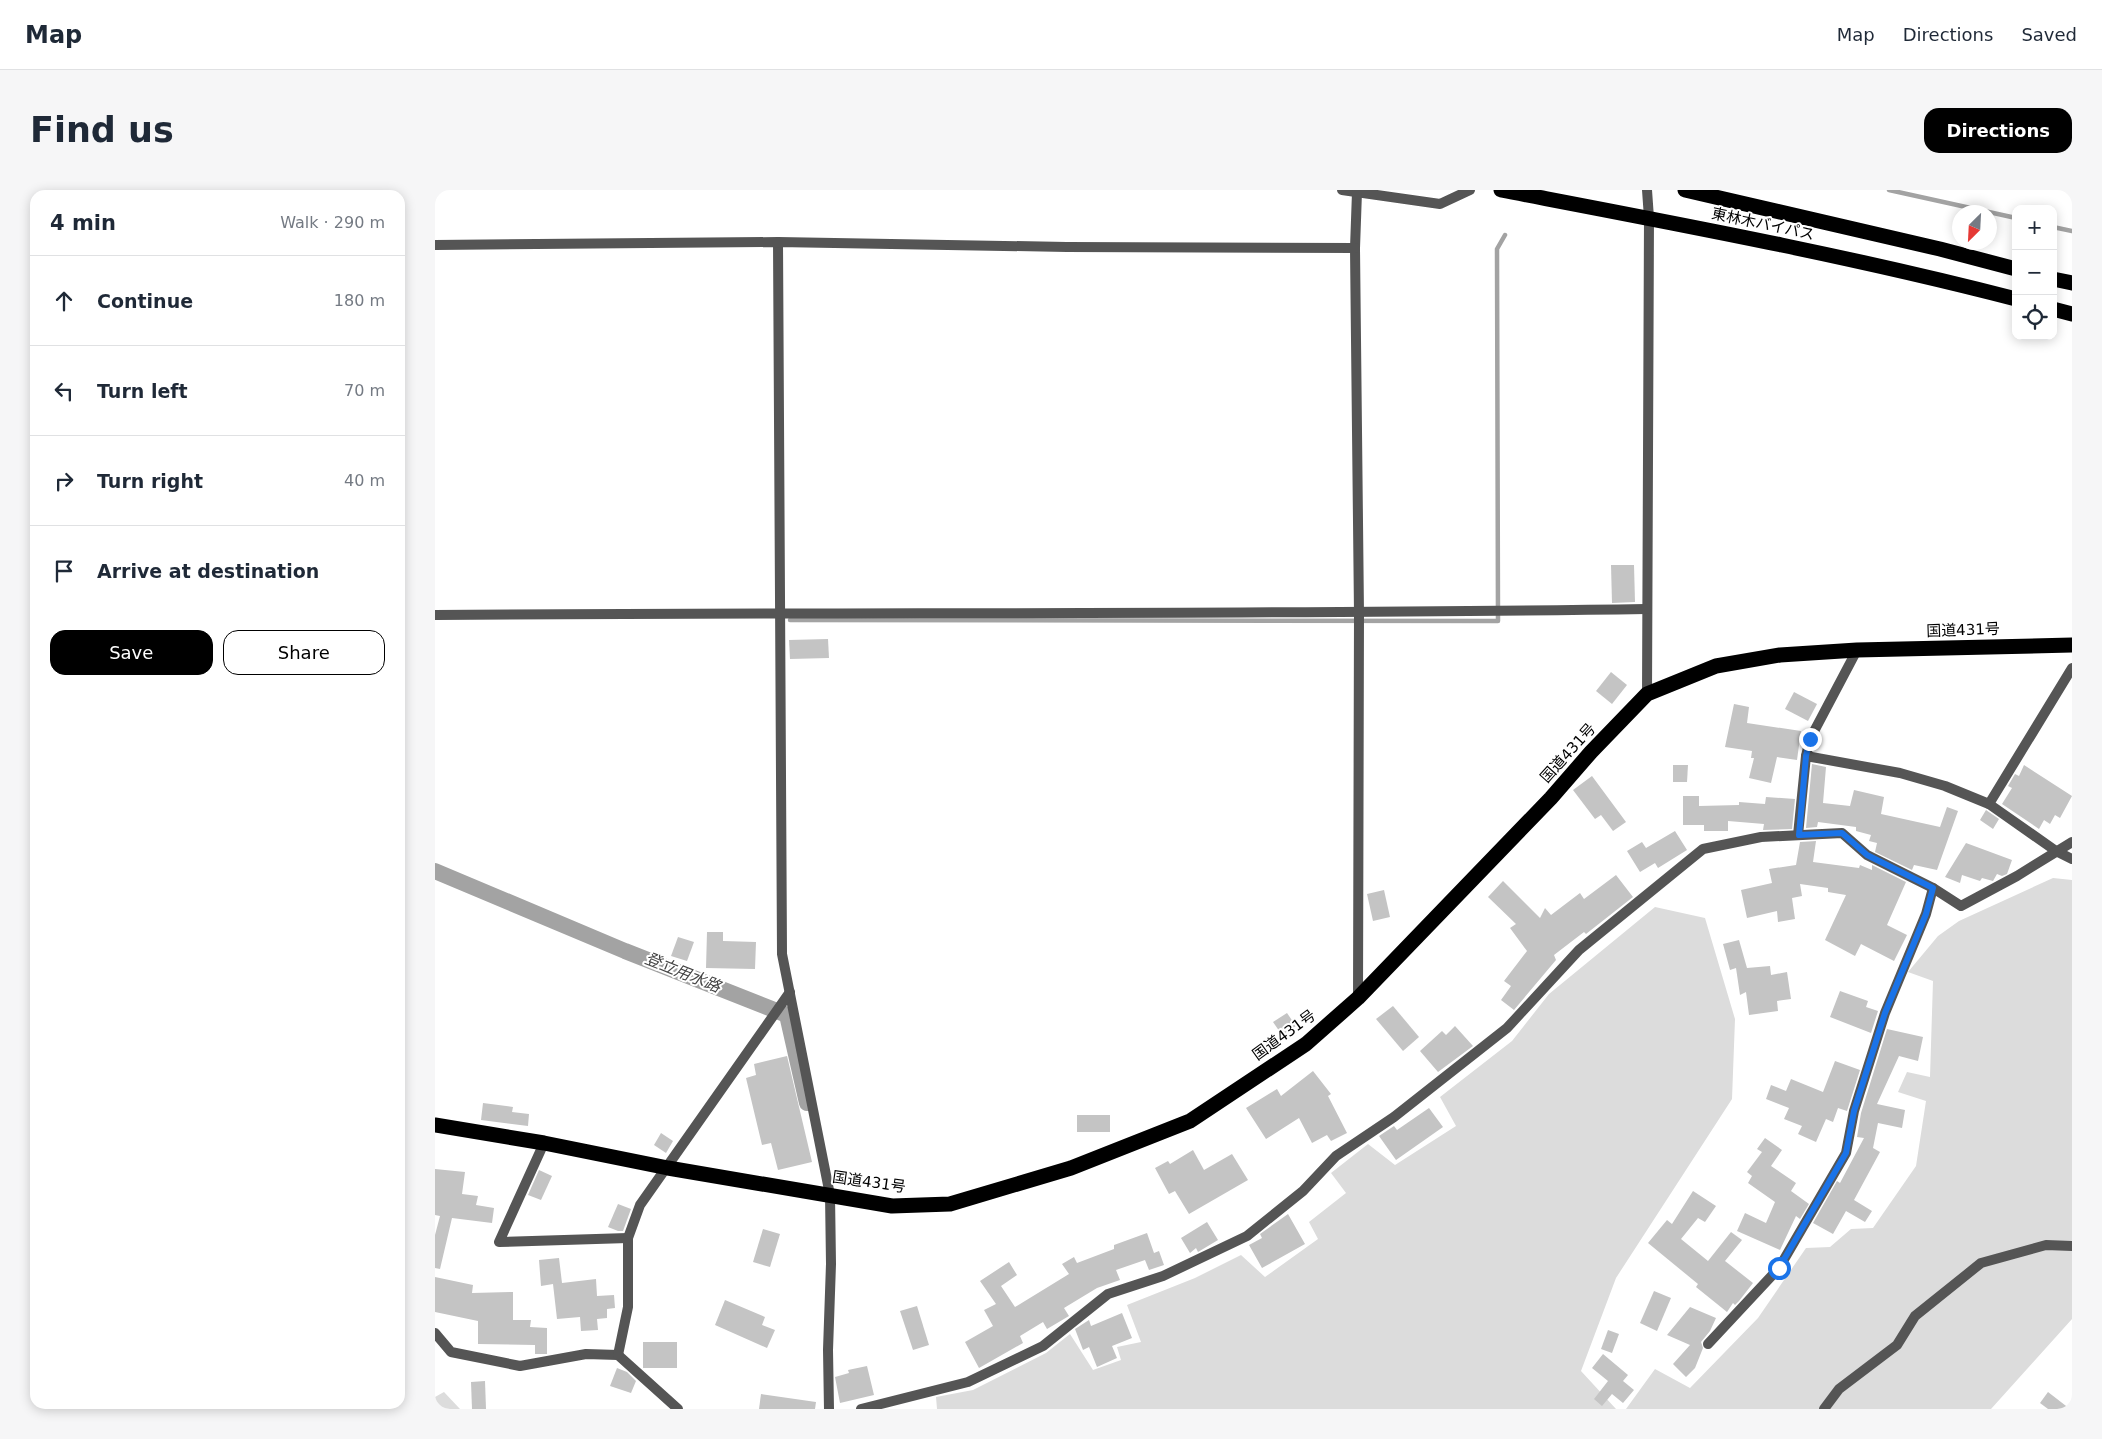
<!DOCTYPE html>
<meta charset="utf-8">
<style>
body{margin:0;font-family:"DejaVu Sans","Noto Sans JP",sans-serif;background:#f6f6f7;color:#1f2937}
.controls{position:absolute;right:15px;top:15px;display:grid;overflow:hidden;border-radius:10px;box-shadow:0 2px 12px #0003}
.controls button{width:45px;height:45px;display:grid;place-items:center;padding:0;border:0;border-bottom:1px solid #e0e1e3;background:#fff;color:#1f2937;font:25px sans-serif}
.compass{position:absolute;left:1517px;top:15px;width:45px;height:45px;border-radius:50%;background:#fff;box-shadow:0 2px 12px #0003;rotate:204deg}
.stop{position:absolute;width:15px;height:15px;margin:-11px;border:4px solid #1a73e8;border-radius:50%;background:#fff}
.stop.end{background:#1a73e8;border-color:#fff;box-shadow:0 1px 5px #0008}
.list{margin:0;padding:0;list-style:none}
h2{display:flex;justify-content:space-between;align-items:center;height:65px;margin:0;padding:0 20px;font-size:21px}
h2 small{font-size:16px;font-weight:400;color:#747a83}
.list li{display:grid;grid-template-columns:32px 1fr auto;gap:15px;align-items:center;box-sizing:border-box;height:90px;padding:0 20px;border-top:1px solid #e0e1e3}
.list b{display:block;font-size:19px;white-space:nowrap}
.list em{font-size:16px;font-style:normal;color:#747a83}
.actions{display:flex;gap:10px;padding:15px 20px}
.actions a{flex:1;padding:11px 0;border:1px solid #000;border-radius:15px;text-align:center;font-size:18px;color:#000}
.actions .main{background:#000;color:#fff}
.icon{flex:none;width:28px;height:28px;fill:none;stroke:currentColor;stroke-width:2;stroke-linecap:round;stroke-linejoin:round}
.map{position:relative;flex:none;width:1637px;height:1219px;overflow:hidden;border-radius:15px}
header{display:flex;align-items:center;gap:30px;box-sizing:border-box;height:70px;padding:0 25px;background:#fff;border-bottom:1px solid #e0e1e3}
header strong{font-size:24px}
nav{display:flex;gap:28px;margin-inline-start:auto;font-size:18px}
.intro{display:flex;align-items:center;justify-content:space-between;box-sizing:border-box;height:120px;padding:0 30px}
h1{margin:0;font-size:35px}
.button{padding:12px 22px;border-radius:15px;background:#000;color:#fff;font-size:18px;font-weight:700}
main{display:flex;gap:30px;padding:0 30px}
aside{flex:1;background:#fff;border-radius:15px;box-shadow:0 2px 12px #0003}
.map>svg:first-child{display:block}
.green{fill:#dcdcdc}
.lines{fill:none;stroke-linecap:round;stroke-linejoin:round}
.stream{stroke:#a3a3a3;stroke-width:4.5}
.canal{stroke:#a3a3a3;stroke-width:16}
.building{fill:#c4c4c4}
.street{stroke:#555;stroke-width:10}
.highway{stroke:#000;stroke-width:15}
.route{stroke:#1a73e8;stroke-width:6}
.labels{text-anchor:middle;stroke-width:4;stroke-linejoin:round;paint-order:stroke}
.street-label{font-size:15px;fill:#000;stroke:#fff}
.water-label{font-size:16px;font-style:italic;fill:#444;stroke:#fff}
</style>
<header>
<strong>Map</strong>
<nav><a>Map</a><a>Directions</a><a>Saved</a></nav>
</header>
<div class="intro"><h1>Find us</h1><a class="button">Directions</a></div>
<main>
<aside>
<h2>4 min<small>Walk · 290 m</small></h2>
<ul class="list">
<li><svg class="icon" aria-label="ahead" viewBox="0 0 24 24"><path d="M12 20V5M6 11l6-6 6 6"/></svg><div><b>Continue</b></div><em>180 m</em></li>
<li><svg class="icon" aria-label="left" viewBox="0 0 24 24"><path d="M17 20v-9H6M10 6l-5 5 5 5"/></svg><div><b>Turn left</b></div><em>70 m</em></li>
<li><svg class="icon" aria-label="right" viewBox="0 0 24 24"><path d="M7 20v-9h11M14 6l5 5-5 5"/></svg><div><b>Turn right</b></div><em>40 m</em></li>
<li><svg class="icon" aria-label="arrive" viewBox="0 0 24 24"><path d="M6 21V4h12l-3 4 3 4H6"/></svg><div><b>Arrive at destination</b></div></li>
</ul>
<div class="actions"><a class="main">Save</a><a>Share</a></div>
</aside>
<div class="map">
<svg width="1637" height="1219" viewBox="0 0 1637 1219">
<rect width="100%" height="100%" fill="#fff"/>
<g class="green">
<path d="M1618 688 1637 690V1129L1556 1219H1191L1220 1179 1255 1198 1323 1128 1371 1058 1395 1057 1416 1039 1438 1038 1481 976 1491 911 1463 902 1472 882 1495 887 1498 791 1473 782 1503 746 1524 731Z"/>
<path d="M1220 717 1270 728 1300 829 1297 909 1181 1088 1146 1181 1181 1219H502L501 1207 538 1200 611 1163 635 1144 658 1180 686 1170 682 1157 706 1152 692 1115 760 1088 806 1065 830 1087 883 1049 874 1032 911 1003 896 983 933 954 960 975 1021 936 1005 907 1077 851 1114 804Z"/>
<path d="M9 1202 25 1219H0V1207Z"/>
</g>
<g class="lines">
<g class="stream">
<path d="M1454 0 1581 28"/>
<path d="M1618 37 1637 41"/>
<path d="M355 430 1063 431 1062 59 1070 45"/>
</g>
<path class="canal" d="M0 681 190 761 352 825 372 913"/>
</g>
<g class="building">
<path d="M1176 375H1199L1200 412 1177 413Z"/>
<path d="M393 449 394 468 355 469 354 450Z"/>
<path d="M1176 482 1192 495 1177 514 1161 501Z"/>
<path d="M1359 502 1382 514 1373 531 1350 519Z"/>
<path d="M1299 514 1314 517 1312 533 1366 541 1362 570 1342 567 1336 593 1314 588 1319 568H1316L1317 561 1290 557Z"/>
<path d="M1377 574 1391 577 1388 613 1415 616 1419 600 1449 607 1446 624 1505 637 1512 617 1523 621 1502 680 1479 675 1477 680 1440 662 1442 653 1434 651 1436 645 1421 641V637L1383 632 1382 637 1371 638Z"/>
<path d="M1238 575H1253L1252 592H1238Z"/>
<path d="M1589 575 1637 606 1625 628 1620 625 1615 634 1609 630 1604 639 1567 614 1577 598 1573 596 1580 584 1584 586Z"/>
<path d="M1157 586 1191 632 1178 641 1166 625 1160 629 1138 600Z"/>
<path d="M1248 606H1264V616L1304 615V612L1330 614 1331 607 1360 609 1357 639 1328 640 1329 634 1293 631V641H1269V635H1248Z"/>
<path d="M1551 620 1564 629 1558 639 1545 630Z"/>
<path d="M1240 641 1252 660 1223 678 1220 673 1205 682 1192 661 1207 652 1211 658Z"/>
<path d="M1381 651 1378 672 1424 678 1425 675 1437 680V675L1471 692 1452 735 1472 745 1459 771 1426 754 1420 766 1390 750 1411 705 1393 702V698L1365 694 1367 706 1357 708 1360 729 1343 732 1342 721 1312 728 1306 700 1337 693 1334 679 1361 675 1365 652Z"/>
<path d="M1531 653 1577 670 1572 684 1567 686 1562 684 1558 691 1547 688 1545 691 1527 685 1525 693 1510 687Z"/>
<path d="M1181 685 1198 707 1151 744 1149 742 1119 765 1121 770 1079 820 1066 810 1076 796 1069 791 1092 761 1075 738 1081 734 1053 707 1068 691 1105 728 1110 718 1116 725 1145 703 1149 709Z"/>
<path d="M949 700 955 727 938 731 932 704Z"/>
<path d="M272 742H288V751L321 752 320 779 271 778Z"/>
<path d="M243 747 259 752 252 771 236 766Z"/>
<path d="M1304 750 1312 778 1335 776 1336 785 1352 782 1356 809 1342 811 1343 821 1314 825 1311 802 1305 805 1301 778 1295 780 1288 754Z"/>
<path d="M1405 801 1433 811 1431 817 1443 821 1436 843 1395 827Z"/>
<path d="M958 816 984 847 968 861 941 829Z"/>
<path d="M852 823 861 836 847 845 838 832Z"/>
<path d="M1020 836 1038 856 1003 882 985 861 1007 841 1011 845Z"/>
<path d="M1452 839 1488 847 1483 871 1464 866 1442 914 1470 920 1467 938 1443 933 1438 958 1445 962 1419 1010 1437 1021 1430 1032 1411 1021 1398 1044 1378 1033 1402 991 1405 993 1429 948 1422 947 1426 923Z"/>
<path d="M352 866 377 972 343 980 336 953 327 955 311 888 321 885 319 874Z"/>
<path d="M1400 871 1425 880 1412 921 1403 918 1398 932 1391 929 1381 952 1363 944 1367 936 1349 929 1354 918 1331 909 1336 895 1351 901 1356 889 1388 902Z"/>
<path d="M878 881 896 904 893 906 912 943 896 951 892 945 877 953 864 928 831 949 811 918 842 899 846 906Z"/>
<path d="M48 913 78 917 77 922 94 924 93 936 46 930Z"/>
<path d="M994 918 1008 937 961 970 944 946 959 936 962 940Z"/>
<rect x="642" y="925" width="33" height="17"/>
<path d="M226 943 238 951 231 963 219 955Z"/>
<path d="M1330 948 1347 960 1336 976 1361 993 1356 1001 1374 1014 1365 1029 1361 1026 1345 1060 1302 1041 1310 1023 1331 1033 1340 1012 1313 993 1317 986 1312 982 1327 962 1322 959Z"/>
<path d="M758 960 769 980 797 964 813 990 754 1024 740 1001 734 1004 720 978 733 971 735 974Z"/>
<path d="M0 979 30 982 27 1004 43 1006 41 1015 59 1018 57 1033 17 1028 5 1079 0 1078V1045L5 1026 0 1025Z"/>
<path d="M104 980 117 986 106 1010 93 1005Z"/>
<path d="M1258 1001 1281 1016 1270 1032 1263 1028 1246 1049 1273 1071 1296 1042 1307 1050 1290 1071 1318 1093 1304 1111 1300 1115 1298 1113 1292 1122 1261 1097 1263 1094 1213 1053 1232 1030 1237 1034Z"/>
<path d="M183 1014 196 1019 188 1041H183L173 1037Z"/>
<path d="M853 1024 870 1054 827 1078 814 1055 827 1048 825 1044Z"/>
<path d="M772 1032 783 1050 763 1062 761 1058 755 1063 746 1048Z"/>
<path d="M328 1039 345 1044 335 1077 318 1072Z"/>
<path d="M712 1043 719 1063 724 1061 729 1075 714 1080 710 1070 681 1080 685 1090 662 1098 629 1118 634 1126 612 1139 608 1132 585 1146 588 1153 544 1178 530 1152 558 1136 549 1120 561 1114 545 1091 574 1072 582 1085 566 1096 580 1117 634 1084 627 1074 639 1067 642 1073 679 1059V1055Z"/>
<path d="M124 1068 127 1093 161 1089 162 1106 179 1105 180 1118 172 1119V1128L162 1129 163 1140 146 1141 145 1127 122 1129 118 1094 106 1096 104 1070Z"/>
<path d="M0 1087 38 1095 37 1103 78 1102V1130H96L95 1137 112 1138V1164H100V1155L43 1154V1131L0 1122Z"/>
<path d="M1219 1101 1236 1108 1222 1141 1205 1133Z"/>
<path d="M290 1110 330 1127 327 1135 340 1140 332 1158 280 1135Z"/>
<path d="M482 1116 494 1155 478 1160 465 1121Z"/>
<path d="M1255 1117 1281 1128 1275 1141 1266 1152 1268 1158 1260 1178 1251 1187 1238 1174 1255 1155 1232 1145Z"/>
<path d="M687 1123 697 1148 677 1156 682 1168 662 1177 654 1157 648 1160 640 1139 654 1130 656 1136Z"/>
<path d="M1173 1140 1184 1144 1177 1163 1166 1159Z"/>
<rect x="208" y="1152" width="34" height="26"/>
<path d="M1168 1164 1193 1185 1188 1191 1199 1200 1188 1213 1177 1204 1167 1216 1159 1209 1173 1191 1157 1178Z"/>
<path d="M432 1176 439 1205 405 1213 400 1187 414 1183 413 1180Z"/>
<path d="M182 1178 192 1182 201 1191 196 1203 175 1196Z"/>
<path d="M50 1191 51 1219H37L36 1192Z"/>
<path d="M1613 1202 1635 1219H1613L1605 1213Z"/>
<path d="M326 1204 381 1212 380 1219H324Z"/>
</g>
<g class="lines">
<g class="street">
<path d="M907 0 1005 14 1035 0"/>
<path d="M1212 0 1214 28 1212 504"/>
<path d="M922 2 920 58 924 423 923 808"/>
<path d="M343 52 347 764 395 1005 396 1074 393 1160 394 1219"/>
<path d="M0 55 343 52 632 57 920 58"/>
<path d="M0 425C404 422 807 425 1211 419"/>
<path d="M1371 566 1375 549 1422 460"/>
<path d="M1554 614 1637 478"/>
<path d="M1363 645 1371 566 1465 583 1510 596 1554 614 1621 661 1637 669"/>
<path d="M109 953 64 1052 193 1048"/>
<path d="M0 1143 16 1162 85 1176 151 1164 183 1165 243 1219"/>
<path d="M1273 1154 1344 1078 1411 963 1419 921 1450 823 1491 724 1498 698 1526 716 1582 686 1637 652"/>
<path d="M183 1165 193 1117V1048L205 1015 355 802"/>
<path d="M426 1219 533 1192 608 1156 673 1104 728 1086 812 1046 868 1001 901 966 959 927 1072 838 1144 760 1268 659 1326 647 1407 643 1432 665 1498 698"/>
<path d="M1389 1219 1404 1199 1462 1155 1480 1126 1546 1073 1611 1055 1637 1056"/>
</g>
<g class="highway">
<path d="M1066 0C1238 33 1411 65 1581 109"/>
<path d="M1250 0 1505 59 1581 79"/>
<path d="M1618 89 1637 93"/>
<path d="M1618 119 1637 124"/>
<path d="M0 935 109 953 233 978 457 1016 515 1014 636 978 755 931 871 854 923 808 1116 608 1156 562 1212 504 1281 476 1345 465 1422 460 1637 455"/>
</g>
</g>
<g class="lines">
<path class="route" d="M1344 1078 1411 963 1419 921 1450 823 1491 724 1498 698 1432 665 1407 643 1364 645 1371 566 1375 549"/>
</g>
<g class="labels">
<g class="street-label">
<text transform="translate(1328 34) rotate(12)" y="5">東林木バイパス</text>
<text transform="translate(1528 440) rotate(-2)" y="5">国道431号</text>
<text transform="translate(1133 563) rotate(-48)" y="5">国道431号</text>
<text transform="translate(849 845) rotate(-36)" y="5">国道431号</text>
<text transform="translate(434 992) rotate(8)" y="5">国道431号</text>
</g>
<g class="water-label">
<text transform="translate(248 782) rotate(22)" y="6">登立用水路</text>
</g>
</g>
</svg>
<div class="controls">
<button>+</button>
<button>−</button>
<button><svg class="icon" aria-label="locate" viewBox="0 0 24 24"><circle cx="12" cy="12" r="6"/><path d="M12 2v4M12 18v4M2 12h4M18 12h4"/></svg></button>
</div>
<svg class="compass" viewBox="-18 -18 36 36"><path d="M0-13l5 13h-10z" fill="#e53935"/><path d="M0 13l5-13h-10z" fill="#747a83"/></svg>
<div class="stop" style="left:1344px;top:1078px"></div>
<div class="stop end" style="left:1375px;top:549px"></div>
</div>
</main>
